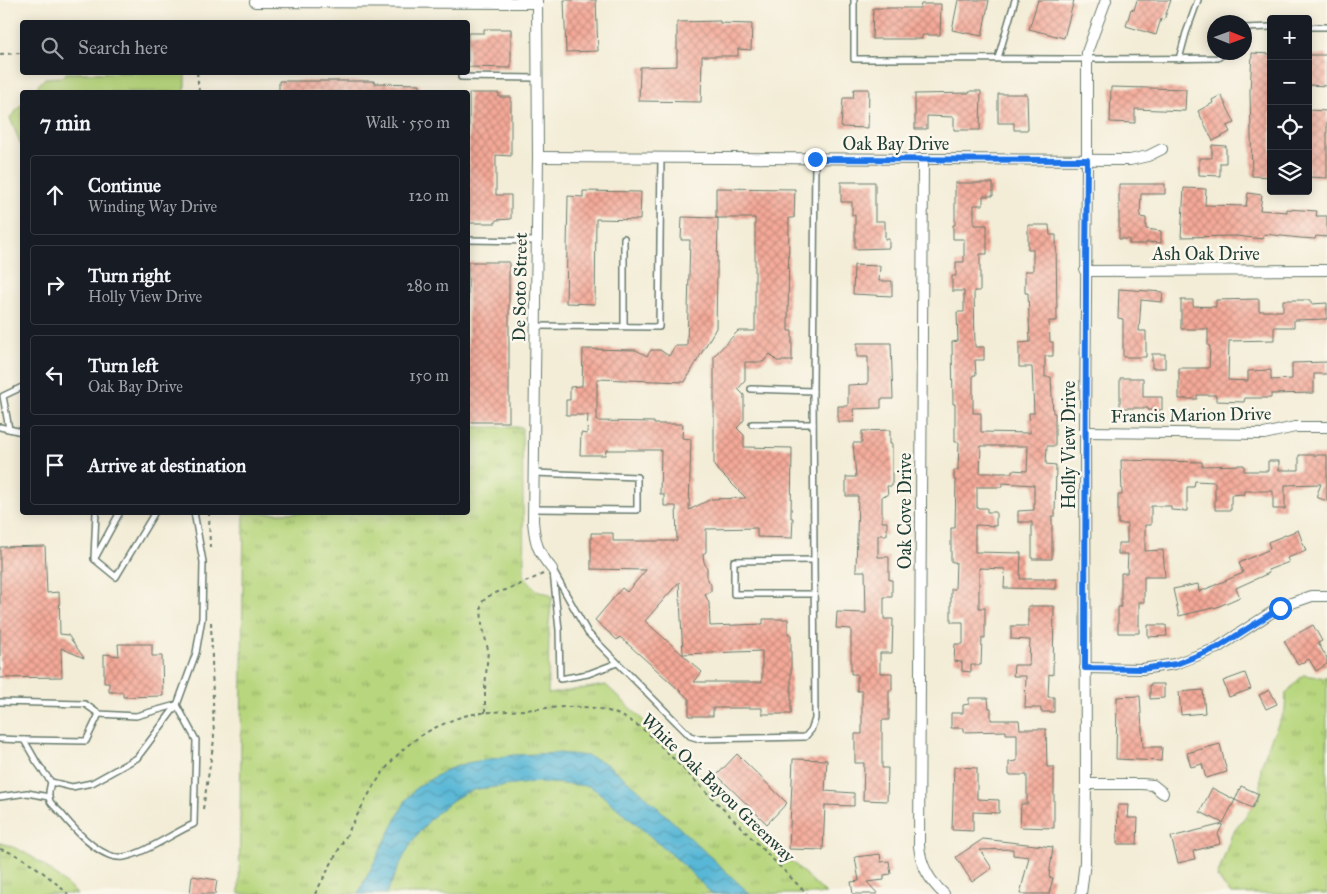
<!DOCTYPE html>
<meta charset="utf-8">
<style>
body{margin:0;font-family:"IM FELL Great Primer",serif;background:#242831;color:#f1f3f6}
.controls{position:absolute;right:15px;top:15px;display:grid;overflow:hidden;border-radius:5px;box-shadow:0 2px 12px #0003}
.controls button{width:45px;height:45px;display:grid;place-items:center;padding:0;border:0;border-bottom:1px solid #363941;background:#171b24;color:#f1f3f6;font:25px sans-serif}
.compass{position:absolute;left:1207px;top:15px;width:45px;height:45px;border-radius:50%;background:#171b24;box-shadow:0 2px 12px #0003;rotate:91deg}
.stop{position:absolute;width:15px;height:15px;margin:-11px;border:4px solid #1a73e8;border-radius:50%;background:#fff}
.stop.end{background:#1a73e8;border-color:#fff;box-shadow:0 1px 5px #0008}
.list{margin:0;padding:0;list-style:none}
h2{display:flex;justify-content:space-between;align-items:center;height:65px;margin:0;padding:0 20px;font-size:21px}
h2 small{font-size:16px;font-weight:400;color:#9ea1a6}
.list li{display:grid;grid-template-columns:32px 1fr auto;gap:15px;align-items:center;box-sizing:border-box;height:80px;margin:0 10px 10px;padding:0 10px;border:1px solid #363941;border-radius:5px}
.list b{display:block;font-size:19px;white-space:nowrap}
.list p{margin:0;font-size:16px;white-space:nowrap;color:#9ea1a6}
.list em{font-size:16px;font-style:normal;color:#9ea1a6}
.icon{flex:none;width:28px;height:28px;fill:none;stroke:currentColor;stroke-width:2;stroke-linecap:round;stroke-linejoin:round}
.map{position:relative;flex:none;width:1327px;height:894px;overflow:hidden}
.search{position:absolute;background:#171b24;box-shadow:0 2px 12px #0003;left:20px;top:20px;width:450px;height:55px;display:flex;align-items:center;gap:12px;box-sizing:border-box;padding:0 18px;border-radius:5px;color:#9ea1a6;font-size:19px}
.panel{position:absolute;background:#171b24;box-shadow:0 2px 12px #0003;left:20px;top:90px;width:450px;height:425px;border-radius:5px}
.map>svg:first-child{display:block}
.park{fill:url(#park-tufts);stroke:#6b8a58}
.pitch{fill:#b7d67d;stroke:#6b8a58}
.water{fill:url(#water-waves);stroke:#3c7a85}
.building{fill:url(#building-cross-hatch);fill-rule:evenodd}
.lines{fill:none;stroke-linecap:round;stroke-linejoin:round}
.service-casing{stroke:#697b6d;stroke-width:8}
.minor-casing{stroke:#697b6d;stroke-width:12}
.path{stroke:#697b6d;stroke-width:2;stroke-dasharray:4 4;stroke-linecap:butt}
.service{stroke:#fff;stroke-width:5}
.minor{stroke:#fff;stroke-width:10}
.route{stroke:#1a73e8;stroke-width:6}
.labels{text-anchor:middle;stroke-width:5;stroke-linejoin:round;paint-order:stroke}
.street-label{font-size:18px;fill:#1f3d34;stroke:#fbf7ec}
</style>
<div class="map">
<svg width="1327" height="894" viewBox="0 0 1327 894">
<defs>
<pattern id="park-tufts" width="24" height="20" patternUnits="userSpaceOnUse" patternTransform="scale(1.25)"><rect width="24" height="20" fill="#b7d67d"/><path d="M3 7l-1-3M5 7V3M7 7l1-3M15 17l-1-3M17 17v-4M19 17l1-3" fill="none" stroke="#94af67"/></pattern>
<pattern id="water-waves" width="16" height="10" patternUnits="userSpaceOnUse" patternTransform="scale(1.25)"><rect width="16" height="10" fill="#58b7d6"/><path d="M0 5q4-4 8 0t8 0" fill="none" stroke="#4896ae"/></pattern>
<pattern id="building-cross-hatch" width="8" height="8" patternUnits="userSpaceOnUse" patternTransform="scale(1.25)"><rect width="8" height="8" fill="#f5a998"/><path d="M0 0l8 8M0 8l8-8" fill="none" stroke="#c68b7d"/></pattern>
</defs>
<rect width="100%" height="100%" fill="#fbf7ec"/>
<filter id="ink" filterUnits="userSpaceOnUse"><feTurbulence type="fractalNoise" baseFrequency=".02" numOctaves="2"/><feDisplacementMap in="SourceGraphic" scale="10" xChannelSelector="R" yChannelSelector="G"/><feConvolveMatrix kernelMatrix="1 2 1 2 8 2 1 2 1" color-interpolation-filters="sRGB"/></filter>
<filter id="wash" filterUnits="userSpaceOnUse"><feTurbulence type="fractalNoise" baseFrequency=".0096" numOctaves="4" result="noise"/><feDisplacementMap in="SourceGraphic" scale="20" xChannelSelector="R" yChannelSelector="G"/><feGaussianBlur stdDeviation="1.12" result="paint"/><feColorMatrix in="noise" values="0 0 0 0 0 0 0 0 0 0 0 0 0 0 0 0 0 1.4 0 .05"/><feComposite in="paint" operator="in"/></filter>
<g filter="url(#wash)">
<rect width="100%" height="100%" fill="#f3edd7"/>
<g class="park">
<path d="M468 427H522L524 575 536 590 549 594 552 598 549 623 548 694 606 685 826 894H239L244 513 468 512Z"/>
<path d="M1303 675 1327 678V894H1231L1217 877 1232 834 1260 797 1261 766 1271 739 1285 710 1286 693Z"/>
<path d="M0 843C32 851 53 873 77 894H0Z"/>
</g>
<g class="pitch">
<path d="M183 72 185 74V92H32L45 78 62 77 66 73Z"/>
<path d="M22 104V147L10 118Z"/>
</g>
<path class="water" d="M560 753 588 756 603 762 612 768 638 789 750 894H712L678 860 597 791 589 786 538 782 478 789C454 794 432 816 417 835 406 849 394 877 386 894H358L406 800 416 788 446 770 467 763 513 755Z"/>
<g id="blocks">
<g class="building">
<path d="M564 0H596L598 51 566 52Z"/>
<path d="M958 0H989L982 36 952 30Z"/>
<path d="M1038 0H1074L1064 38 1029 29Z"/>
<path d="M1137 0H1171L1164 20 1161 19 1156 35 1126 26 1131 9 1134 10Z"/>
<path d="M921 4H941L940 35H922V39H872L873 8H920Z"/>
<path d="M720 21V23L752 24 751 50 738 49V56H702L701 102 639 101 640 67 677 66V22Z"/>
<path d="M484 29H511V68L468 67V33H484Z"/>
<path d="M1252 53 1271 54V177L1252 176 1250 92Z"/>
<path d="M1308 55H1327V86L1308 85Z"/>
<path d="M279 81H374V83L420 84V92H279Z"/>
<path d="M1111 87 1186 89 1185 111 1135 109V123L1110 122Z"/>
<path d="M854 89H869L868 128 841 127 843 98H853Z"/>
<path d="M970 91H981L980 130H954V117L927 116V129H915V94L970 93Z"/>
<path d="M469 93H499V97H511V156L496 155V195H511V219L496 220V223H469Z"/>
<path d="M998 94H1027L1028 130H1014V123H998Z"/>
<path d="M1221 95 1235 123 1227 126 1230 132 1213 141 1198 111 1213 103 1212 100Z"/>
<path d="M1308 110 1327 111V178L1308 177Z"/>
<path d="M1212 145 1226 146V163H1220V176L1199 175V158H1212Z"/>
<path d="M841 182H875V221H885V239H889V248L855 249V215H852V202H841Z"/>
<path d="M955 183H993V196H983V205H974V225H987V254H980V291H974L975 347H984V360H975L976 375H973V413H981V432L1030 433 1029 413H1034L1032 367H1019V343L1030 342 1028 293H1025V271H1033V249H1028V225H1049L1050 235H1056L1057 321H1049L1050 342H1053V356H1045V377H1051L1053 413H1055V446H1047L1046 464 1056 465 1055 516H1052V559H1032V522H1018V511L1034 510V485L1002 483V487H977V508H987V512H996V526L975 525V552L1021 553 1020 579H1056V589L1004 588 1005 569 979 568V608H985V638H982L981 665H971V672L962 671V662L954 661 955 644H963V622H951V589H955L956 562H951V528H955L956 480H954V470H958L959 442H955V404H953L952 342 958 341 957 312H964V291H952V276H956V262H964V239H953V225H955ZM981 446H1028L1027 471 1012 470V473H980Z"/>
<path d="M1119 184H1165V194H1141L1140 217 1146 218V229L1161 231V243L1146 242V244H1129V239H1119Z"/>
<path d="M716 188 795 189 794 218H789L788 331H792V361H777L770 354 763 362H745V381L738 389 744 395V420L737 428 744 435V447L792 448 791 518H793L792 538 757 537V528L706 529V552L703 554 704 562 707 568V578L711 585V591L705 594 709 603 710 626 763 624V619H788V634H791V714H762V708H713V716H689V699L620 637 617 640 595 620 622 588 627 592 646 570 591 569V533H613V541H677L676 506H664V494H660L661 450H606L605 455H580L581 433 587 434 588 415H566V400H570V387L582 386 583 349 636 350 647 356 651 350H660L669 356 675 346H687L690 240H681L682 217 716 218ZM716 218H755V331H738L714 356V466L746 498 711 499 689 510 691 439 682 438 683 424H654V422L597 421V379L685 382 716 328 718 218ZM679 582 683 654 762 651V682H694L702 672 645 621Z"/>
<path d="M1184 188 1206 189 1205 205 1246 206 1248 193 1262 195 1260 210 1287 212V209L1317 211 1316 216H1327V237L1316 236 1315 239 1300 238 1264 234 1263 239 1236 236 1181 237Z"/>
<path d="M583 191 641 192 640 220 596 219 595 304 566 303 568 196 583 197Z"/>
<rect x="468" y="262" width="41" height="160"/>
<path d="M854 265 880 266 879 281H892V296L853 294Z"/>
<path d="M1119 289 1163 292 1162 302 1141 300 1139 331H1146V357H1123V319L1118 318Z"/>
<path d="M1259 299V311H1283V300H1311V304L1327 303V319L1294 320V327H1274V340L1229 341 1228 380 1248 381V371L1271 370V380L1292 379V363L1327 362V374H1314V393L1271 394V398H1245L1244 402 1216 401V395H1197V399H1179V368H1209L1210 346H1208V329H1181V300H1193V306L1216 307V300Z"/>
<path d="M857 343H891L893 399H881V408L853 409 854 422H838V406H848V385L868 384V357H857Z"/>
<rect x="1152" y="354" width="13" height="14"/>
<path d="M1120 378H1143V397H1162V410H1148V408H1120Z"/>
<path d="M890 430V444H892V486H887L888 495 882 496V522H887V535H878V557H889V580H892V597H884V619H893L892 653H880V673H892V690H889V720H882V768H888L887 801 863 800 864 763H855V734H862V691H857V674H851V629L836 628 837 612 866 613 865 571H856L858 496H846V477H856L853 443H862V431Z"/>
<path d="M1299 455H1327V501L1316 497 1321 484 1285 485V509H1273V491H1244V494L1231 495V510H1215V482L1195 481 1194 487H1187V511L1171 510V506H1151V525H1145V551L1163 550 1165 577H1144V602H1139V633H1118V607H1121V573H1127L1128 554H1118V543H1127V524H1118V495H1122L1121 460 1202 462V466L1244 465V471H1268V461H1279V470H1299Z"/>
<path d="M1298 530 1306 551 1287 558 1289 562 1268 570 1269 573 1236 588 1240 597 1217 607 1179 616 1173 589 1198 584 1199 592 1243 573 1239 563 1270 549 1268 542Z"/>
<path d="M45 546 47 593 59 592 60 634 68 635 84 658 61 648 62 677 0 678V547Z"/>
<path d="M1028 606H1054L1053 675 1049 674 1048 697H1054V712H1041V708H1025L1026 676H1013L1014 665H1029L1030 640 1011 639V626H1028Z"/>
<path d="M1148 625H1166L1167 636 1148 637Z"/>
<path d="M1313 625 1322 641 1318 643 1327 658V664L1316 671 1309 659 1298 665 1284 641Z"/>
<path d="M118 644H152V656H162L163 696 123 697V692H109V683H104V654L119 656Z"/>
<path d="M1245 673 1251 689 1229 697 1223 681Z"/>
<path d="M1150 684H1164V698L1150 699Z"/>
<path d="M1203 690 1205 713 1181 715 1179 692Z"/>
<path d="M1270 690 1277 704 1266 709 1259 695Z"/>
<path d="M1140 696 1143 747H1162L1161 761 1116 759 1117 697Z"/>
<path d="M969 698H988L989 708H991V720H1019L1020 729H1046L1047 767H1054V828L1020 827 1021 804H1027V775H1009V762L1017 761V734H1006V731L964 732V728H951V713H963V705L969 704Z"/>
<path d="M1220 744 1227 772 1206 778 1202 764 1191 767 1187 753Z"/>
<path d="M737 754 787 803 767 824 717 775Z"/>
<path d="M793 759 827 760 825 791 854 793V806L825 805 823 850 789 849Z"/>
<path d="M954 767 977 768V799L999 800V813L973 812V831L952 830Z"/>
<path d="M1241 786 1259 794 1252 808 1235 800 1223 823 1200 812 1212 788 1235 800Z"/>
<path d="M1118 805H1129L1128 818H1138L1137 844H1117Z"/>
<path d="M1223 824 1218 834 1220 844 1193 851 1195 859 1178 863 1171 837Z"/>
<path d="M983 839 1053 847 1049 877 1053 878 1049 894H1020L1029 857 1013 855V849L980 850 992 868 972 882 956 857Z"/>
<path d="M880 854 881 862 889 861 891 874 884 875V880L867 882 878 894H853L851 882 859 881 855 857Z"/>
<path d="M192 876 217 880 215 894H190Z"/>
</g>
</g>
</g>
<g filter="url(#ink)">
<use href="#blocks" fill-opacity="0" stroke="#697b6d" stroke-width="1"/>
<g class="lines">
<defs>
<g id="service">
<path d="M854 0V59C975 58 1096 60 1218 58L1225 52"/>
<path d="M1308 27H1327"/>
<path d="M1244 28 1271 27"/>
<path d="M998 58 1015 0"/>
<path d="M1179 59 1186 33 1198 0"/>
<path d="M461 77 537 78"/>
<path d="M624 238V326"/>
<path d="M468 240 537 241"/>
<path d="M536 326 659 327 661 158"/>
<path d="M751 389 813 391"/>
<path d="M752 424H813"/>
<path d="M0 427 22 432"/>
<path d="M9 429 3 396 22 387"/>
<path d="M533 509 637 510V477L534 473"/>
<path d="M96 512 94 559 116 577 155 512"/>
<path d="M95 558 120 512"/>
<path d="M813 560 734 561V594H814"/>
<path d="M552 569 588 633 690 736 700 739 805 737 811 730 815 719 813 391 815 159"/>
<path d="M553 572 559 630 560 679 588 674 617 663"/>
<path d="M0 702 85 704 99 714 136 716 176 705"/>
<path d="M0 739 24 740 36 761 51 782 72 787 92 783 137 758 177 705"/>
<path d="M24 740 86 741 99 714"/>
<path d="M51 782C50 787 47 795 50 801 52 805 57 809 60 812 73 828 101 861 124 857 146 853 173 833 194 824L196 740 177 705 196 653 202 618 203 562 194 512"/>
<path d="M0 797 27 793 49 797"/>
</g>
<g id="minor">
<path d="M537 0 538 157 533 521C535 544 538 552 552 569"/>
<path d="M255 2 537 3"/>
<path d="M538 157 1130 160 1148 156 1162 149"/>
<path d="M923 161 919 846C921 866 929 880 944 894"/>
<path d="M1085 271 1327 270"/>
<path d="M1085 432 1264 434 1295 427H1327"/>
<path d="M1085 668 1142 669 1175 664 1217 648 1280 607 1312 596H1327"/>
<path d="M1086 784H1142L1153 785 1163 793"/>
<path d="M1081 894 1085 862 1086 784 1085 432 1087 160V52L1106 0"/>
</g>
</defs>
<use href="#service" class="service-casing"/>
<use href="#minor" class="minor-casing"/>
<g class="path">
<path d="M0 54 22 53"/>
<path d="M197 72 199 92"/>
<path d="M209 512 210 548"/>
<path d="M485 713V689L488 650 482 624 481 605 483 601 489 596 498 592 510 589 543 574"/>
<path d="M203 809 214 740 211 620"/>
<path d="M0 849C26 856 48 876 68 894"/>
<path d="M315 894C328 870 340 847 353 823 375 782 394 746 439 726 448 722 458 717 468 715 490 711 514 711 536 709 583 705 613 703 650 735L807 894"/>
</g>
<use href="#service" class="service"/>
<use href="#minor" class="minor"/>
</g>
</g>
<g class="lines" filter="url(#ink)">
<path class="route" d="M815 159 1087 160 1086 270 1085 668 1142 669 1176 664 1217 648 1280 608"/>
</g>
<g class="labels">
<g class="street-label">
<text x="896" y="150">Oak Bay Drive</text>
<text x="1206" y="260">Ash Oak Drive</text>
<text transform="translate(520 287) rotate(-89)" y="6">De Soto Street</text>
<text transform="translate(1191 415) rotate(-1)" y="6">Francis Marion Drive</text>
<text transform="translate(1069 445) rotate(-90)" y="6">Holly View Drive</text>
<text transform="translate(905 511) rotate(-90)" y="6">Oak Cove Drive</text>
<text transform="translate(718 788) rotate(44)" y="6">White Oak Bayou Greenway</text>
</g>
</g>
</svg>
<div class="controls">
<button>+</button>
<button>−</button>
<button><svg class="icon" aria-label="locate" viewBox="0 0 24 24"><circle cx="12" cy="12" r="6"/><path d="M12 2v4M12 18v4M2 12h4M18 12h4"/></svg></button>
<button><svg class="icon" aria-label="layers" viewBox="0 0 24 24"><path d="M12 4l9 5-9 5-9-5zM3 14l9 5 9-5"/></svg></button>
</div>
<svg class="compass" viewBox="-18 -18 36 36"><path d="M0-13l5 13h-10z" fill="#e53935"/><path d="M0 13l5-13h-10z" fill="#9ea1a6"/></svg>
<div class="stop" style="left:1280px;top:608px"></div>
<div class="stop end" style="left:815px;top:159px"></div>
<div class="search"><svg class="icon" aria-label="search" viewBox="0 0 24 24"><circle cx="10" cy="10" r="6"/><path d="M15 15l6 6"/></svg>Search here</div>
<section class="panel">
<h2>7 min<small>Walk · 550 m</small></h2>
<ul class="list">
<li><svg class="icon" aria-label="ahead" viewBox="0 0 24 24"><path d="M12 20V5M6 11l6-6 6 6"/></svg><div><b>Continue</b><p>Winding Way Drive</p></div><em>120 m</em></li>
<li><svg class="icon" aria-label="right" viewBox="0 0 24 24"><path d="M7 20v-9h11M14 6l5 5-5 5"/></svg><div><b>Turn right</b><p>Holly View Drive</p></div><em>280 m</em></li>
<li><svg class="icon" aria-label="left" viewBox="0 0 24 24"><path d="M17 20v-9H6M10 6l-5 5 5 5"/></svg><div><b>Turn left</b><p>Oak Bay Drive</p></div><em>150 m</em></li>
<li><svg class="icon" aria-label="arrive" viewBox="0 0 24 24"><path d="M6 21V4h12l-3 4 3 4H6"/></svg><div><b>Arrive at destination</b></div></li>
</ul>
</section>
</div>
